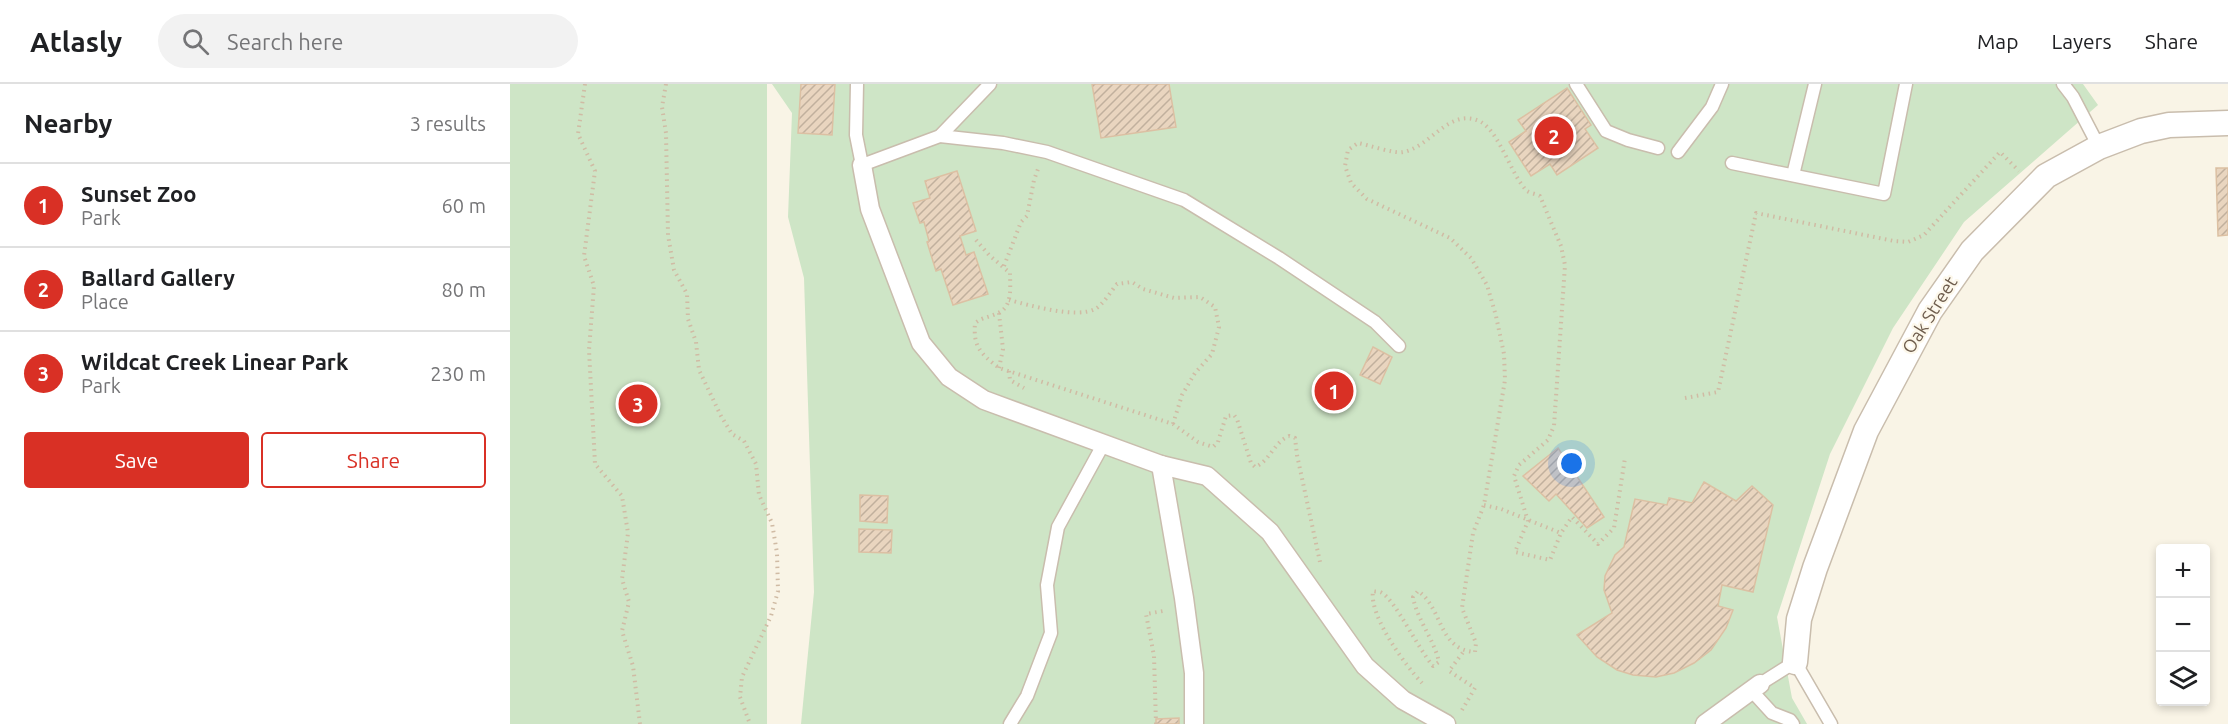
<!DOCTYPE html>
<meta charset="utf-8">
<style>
body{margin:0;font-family:Ubuntu,sans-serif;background:#f2f2f2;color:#202124}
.controls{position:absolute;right:18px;bottom:18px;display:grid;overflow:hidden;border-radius:6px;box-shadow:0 3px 9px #0003}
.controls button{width:54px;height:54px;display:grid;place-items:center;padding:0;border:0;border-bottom:2px solid #e0e0e0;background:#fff;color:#202124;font:30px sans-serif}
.you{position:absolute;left:1062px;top:380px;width:21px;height:21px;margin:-15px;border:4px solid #fff;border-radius:50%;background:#1a73e8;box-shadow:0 0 0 9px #1a73e833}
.badge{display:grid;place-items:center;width:39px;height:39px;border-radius:50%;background:#d93025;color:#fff;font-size:20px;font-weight:700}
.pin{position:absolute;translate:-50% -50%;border:3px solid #fff;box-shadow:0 2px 6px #0006}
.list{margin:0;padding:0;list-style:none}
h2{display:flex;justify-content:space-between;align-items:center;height:78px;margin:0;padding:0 24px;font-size:26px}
h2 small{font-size:20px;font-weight:400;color:#757577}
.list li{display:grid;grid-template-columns:39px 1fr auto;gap:18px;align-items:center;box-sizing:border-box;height:84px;padding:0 24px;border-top:2px solid #e0e0e0}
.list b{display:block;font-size:22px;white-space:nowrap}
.list p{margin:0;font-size:20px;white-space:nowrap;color:#757577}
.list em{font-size:20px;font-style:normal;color:#757577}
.actions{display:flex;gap:12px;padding:18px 24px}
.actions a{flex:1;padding:14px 0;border:2px solid #d93025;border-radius:6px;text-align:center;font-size:21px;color:#d93025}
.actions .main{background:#d93025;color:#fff}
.icon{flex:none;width:33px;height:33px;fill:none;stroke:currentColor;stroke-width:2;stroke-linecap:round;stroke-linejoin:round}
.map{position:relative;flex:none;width:1718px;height:640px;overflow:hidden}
header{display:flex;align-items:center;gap:36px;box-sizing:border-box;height:84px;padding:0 30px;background:#fff;border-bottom:2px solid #e0e0e0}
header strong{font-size:28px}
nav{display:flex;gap:33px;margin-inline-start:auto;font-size:21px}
.search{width:420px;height:54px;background:#f2f2f2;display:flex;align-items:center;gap:15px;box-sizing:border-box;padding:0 21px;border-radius:33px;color:#757577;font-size:22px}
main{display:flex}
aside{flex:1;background:#fff}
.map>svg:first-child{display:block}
.park{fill:#cee5c6}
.building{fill:url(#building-hatch);stroke:#dcc0a3;stroke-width:1.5}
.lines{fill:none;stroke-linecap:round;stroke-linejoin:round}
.service-casing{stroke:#c9bdad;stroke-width:15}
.pedestrian-casing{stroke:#c9bdad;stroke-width:21}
.minor-casing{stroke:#c9bdad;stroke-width:27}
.path{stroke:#d0bba4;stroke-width:4;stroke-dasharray:1.5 4.5;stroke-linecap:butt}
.service{stroke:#fff;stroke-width:12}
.pedestrian{stroke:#fff;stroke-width:18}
.minor{stroke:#fff;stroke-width:24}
.labels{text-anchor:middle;stroke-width:4.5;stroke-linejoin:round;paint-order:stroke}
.street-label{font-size:18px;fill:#6f5e4e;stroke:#fdf8eb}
</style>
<header>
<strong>Atlasly</strong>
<div class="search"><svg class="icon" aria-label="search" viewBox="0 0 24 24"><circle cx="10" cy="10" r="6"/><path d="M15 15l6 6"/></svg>Search here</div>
<nav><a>Map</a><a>Layers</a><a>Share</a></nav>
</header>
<main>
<aside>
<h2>Nearby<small>3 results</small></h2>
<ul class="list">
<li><span class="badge">1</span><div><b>Sunset Zoo</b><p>Park</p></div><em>60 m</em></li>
<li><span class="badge">2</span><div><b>Ballard Gallery</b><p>Place</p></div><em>80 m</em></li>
<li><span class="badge">3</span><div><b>Wildcat Creek Linear Park</b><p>Park</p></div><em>230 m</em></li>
</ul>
<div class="actions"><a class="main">Save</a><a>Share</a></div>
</aside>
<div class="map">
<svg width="1718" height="640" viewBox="0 0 1718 640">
<defs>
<pattern id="building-hatch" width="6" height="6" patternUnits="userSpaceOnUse" patternTransform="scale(1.5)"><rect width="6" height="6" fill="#e9d5bf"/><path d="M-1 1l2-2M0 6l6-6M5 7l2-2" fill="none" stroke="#c1b09d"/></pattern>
</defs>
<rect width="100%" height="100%" fill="#f9f4e6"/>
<g class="park">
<rect x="0" y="0" width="257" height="640"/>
<path d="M262 0H1573L1588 21 1454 138 1383 244 1320 370 1267 533 1282 614 1297 640H291L304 508 294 194 278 133 282 29Z"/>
</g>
<g class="building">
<path d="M291 0H325L322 51 288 49Z"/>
<path d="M582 0H659L666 43 591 54Z"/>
<path d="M1057 4 1081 41 1075 45 1088 64 1047 91 1040 80 1021 92 999 58 1016 47 1008 36Z"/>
<path d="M1706 84H1718V151L1708 152Z"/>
<path d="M447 87 466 147 450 152 456 171 464 168 478 210 443 221 431 185 426 187 417 158 419 157 414 138 410 139 403 119 420 114 415 97Z"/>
<path d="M863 263 882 273 870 300 850 291Z"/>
<path d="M1048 364 1094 433 1077 444 1046 410 1039 417 1013 392Z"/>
<path d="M1194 398 1226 417 1242 402 1263 421 1243 508 1212 501 1208 522 1223 526 1216 544 1201 566 1184 579 1164 589 1146 593 1123 591 1107 586 1087 573 1067 551 1102 529 1094 506 1095 492 1105 471 1114 463 1125 415 1157 421 1159 414 1182 419Z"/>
<path d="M350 411 378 412 377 439 350 437Z"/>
<path d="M349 445 382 446 381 469 349 468Z"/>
<path d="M669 634V640H646V635Z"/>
</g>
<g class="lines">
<defs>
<g id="service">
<path d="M347 0 346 51 352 81 430 52 480 0"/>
<path d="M1066 0 1096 47 1118 56 1148 64"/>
<path d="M1553 0 1563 13 1589 63"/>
<path d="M430 52 493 59 537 68 674 116 769 174 865 238 889 262"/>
<path d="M1168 68 1202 23 1212 0"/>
<path d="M1222 79 1374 110 1396 0"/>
<path d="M1283 91 1305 0"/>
<path d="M1250 600 1285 578 1321 640"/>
<path d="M1241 606 1262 629 1280 636 1283 640"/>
<path d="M500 640 517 612 541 549 537 501 548 443 594 359"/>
</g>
<g id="pedestrian">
<path d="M352 81 360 125 411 259 439 293 474 316 651 381 674 514 684 589V640"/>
<path d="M651 381 697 392 760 448 855 582 893 616 936 640"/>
<path d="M1195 640 1250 600"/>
</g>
<path id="minor" d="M1285 578 1289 535 1305 484 1356 347 1420 227 1462 167 1536 92 1589 63 1631 47 1659 41 1718 39"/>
</defs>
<use href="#service" class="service-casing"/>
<use href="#pedestrian" class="pedestrian-casing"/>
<use href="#minor" class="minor-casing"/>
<g class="path">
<path d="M75 0 68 50 85 87 74 172 84 202 79 266 85 380 112 412 118 449 112 495 119 518 112 547 123 582 130 640"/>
<path d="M156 0 152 23 156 49 158 151 164 186 177 210 178 235 186 258 189 286 211 332 222 350 234 357 246 380 249 411 262 439 267 469 268 507 261 532 232 593 230 613 240 640"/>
<path d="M466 156 479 171 500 189C500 202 503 223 488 229 480 233 473 233 465 239 463 263 471 270 489 284L663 340 688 358 703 363 708 358 716 332 724 331 727 335 741 379 745 383C760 377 764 358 779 352L785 354 787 371 810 478"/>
<path d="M494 182 511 138 517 132 524 96 528 85"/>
<path d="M499 216C519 221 566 235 585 225 593 221 601 207 607 200L622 198 633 205 664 214 690 213 705 223 709 243 702 270 685 289 672 311 663 340"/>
<path d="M489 284 493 265 489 229"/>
<path d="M499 287 500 296 514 304"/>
<path d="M1175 314 1208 308 1246 129 1384 157 1398 158 1414 151 1490 68 1509 87"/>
<path d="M974 421 991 425 1051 449"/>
<path d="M912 599C895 581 859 532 863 507 865 508 869 507 872 509 885 516 909 566 923 582L929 578C924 555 907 536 903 513L908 507C933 524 928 566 965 568L966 559 952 524 963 449 974 421 995 296 994 270 986 232 977 201 961 174 940 154 857 115 841 99 835 82 838 66 848 59C859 61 884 70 893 68 921 63 940 22 971 38 990 49 1001 91 1017 107 1020 109 1026 110 1030 112L1051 162 1055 181 1044 342 1038 356 1009 381 1004 392 1018 437 1005 468 1040 476 1051 449 1062 433 1088 460 1104 444 1115 374"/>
<path d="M952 626 965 604 939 587 954 567"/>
<path d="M646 640 644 572 636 530 653 527"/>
</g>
<use href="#service" class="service"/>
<use href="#pedestrian" class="pedestrian"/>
<use href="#minor" class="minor"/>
</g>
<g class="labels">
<g class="street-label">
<text transform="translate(1420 231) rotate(-58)" y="6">Oak Street</text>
</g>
</g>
</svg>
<div class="controls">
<button>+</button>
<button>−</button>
<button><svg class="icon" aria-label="layers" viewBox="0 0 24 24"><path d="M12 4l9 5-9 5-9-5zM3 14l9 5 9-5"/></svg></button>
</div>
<div class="you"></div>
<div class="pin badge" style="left:824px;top:307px">1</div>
<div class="pin badge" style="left:1044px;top:52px">2</div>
<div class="pin badge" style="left:128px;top:320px">3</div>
</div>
</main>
